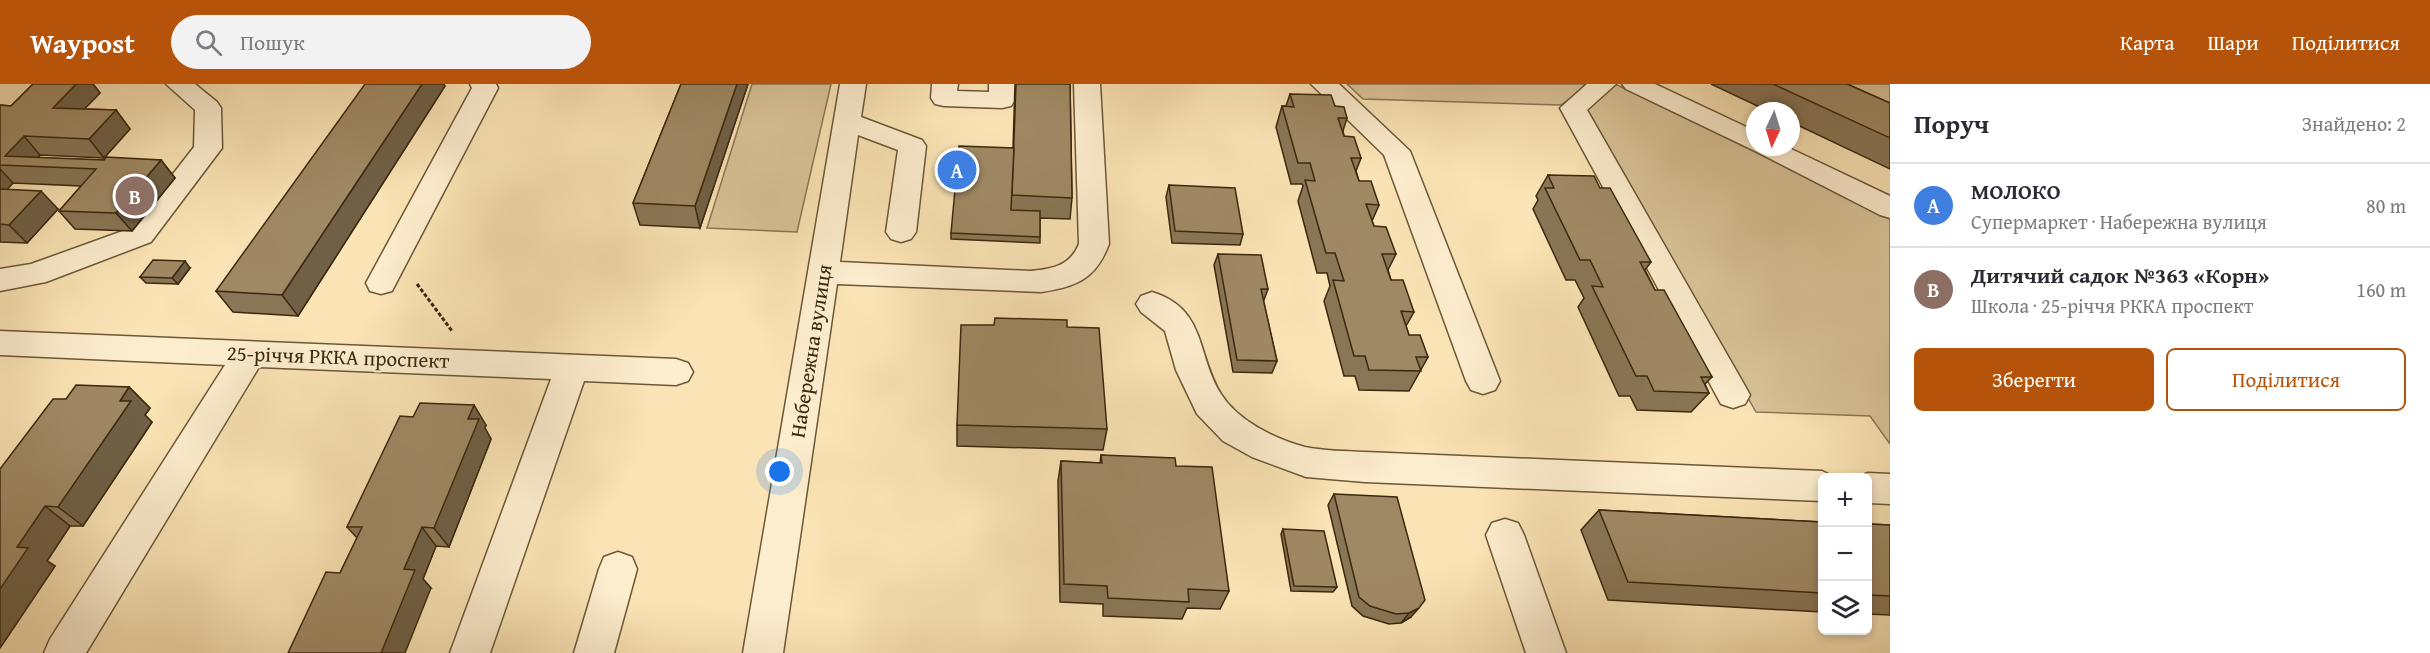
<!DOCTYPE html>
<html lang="uk">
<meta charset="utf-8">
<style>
body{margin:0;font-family:"Gentium Book Plus",serif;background:#f2f2f3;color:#2b2b33}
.controls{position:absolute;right:18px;bottom:18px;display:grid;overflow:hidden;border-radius:9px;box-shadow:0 3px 9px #0003}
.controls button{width:54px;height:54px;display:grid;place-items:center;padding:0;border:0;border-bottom:2px solid #e1e1e2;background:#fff;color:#2b2b33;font:30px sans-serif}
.compass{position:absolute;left:1746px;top:18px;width:54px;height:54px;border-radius:50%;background:#fff;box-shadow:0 3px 9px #0003;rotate:184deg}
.you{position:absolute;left:780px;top:388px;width:21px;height:21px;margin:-15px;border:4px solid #fff;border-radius:50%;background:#1a73e8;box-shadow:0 0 0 9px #1a73e833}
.badge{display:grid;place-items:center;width:39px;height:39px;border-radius:50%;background:#b45309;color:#fff;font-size:20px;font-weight:700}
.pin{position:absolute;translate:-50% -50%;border:3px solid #fff;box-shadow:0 2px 6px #0006}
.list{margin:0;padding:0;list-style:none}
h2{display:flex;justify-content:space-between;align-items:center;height:78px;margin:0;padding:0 24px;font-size:26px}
h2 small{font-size:20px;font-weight:400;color:#7c7c81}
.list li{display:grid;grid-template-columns:39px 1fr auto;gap:18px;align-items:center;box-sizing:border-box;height:84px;padding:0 24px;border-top:2px solid #e1e1e2}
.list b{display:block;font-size:22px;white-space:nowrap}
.list p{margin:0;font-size:20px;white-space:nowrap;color:#7c7c81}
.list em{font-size:20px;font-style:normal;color:#7c7c81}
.actions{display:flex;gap:12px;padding:18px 24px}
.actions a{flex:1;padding:14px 0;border:2px solid #b45309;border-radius:9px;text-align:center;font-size:21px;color:#b45309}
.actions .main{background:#b45309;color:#fff}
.icon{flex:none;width:33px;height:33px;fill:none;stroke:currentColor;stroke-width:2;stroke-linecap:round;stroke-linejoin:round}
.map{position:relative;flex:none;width:1890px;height:569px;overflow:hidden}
header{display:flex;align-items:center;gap:36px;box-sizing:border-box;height:84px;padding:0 30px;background:#b45309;color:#fff}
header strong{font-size:28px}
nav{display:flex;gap:33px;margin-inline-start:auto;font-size:21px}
.search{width:420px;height:54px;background:#f2f2f3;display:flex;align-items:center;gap:15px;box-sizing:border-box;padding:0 21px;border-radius:33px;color:#7c7c81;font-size:22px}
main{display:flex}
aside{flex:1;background:#fff}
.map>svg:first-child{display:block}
.green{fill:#dac398;stroke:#8b7653;stroke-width:1.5}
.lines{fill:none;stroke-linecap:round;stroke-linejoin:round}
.minor-casing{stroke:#6c5738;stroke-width:3}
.path{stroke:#3c280e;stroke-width:3;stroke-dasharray:4 2;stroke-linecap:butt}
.minor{fill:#fcedce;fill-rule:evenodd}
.wall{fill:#897656;stroke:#3c280e;stroke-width:1.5}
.shaded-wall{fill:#6f6046;stroke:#3c280e;stroke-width:1.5}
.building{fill:#9f8964;stroke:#3c280e;stroke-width:1.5}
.labels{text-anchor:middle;stroke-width:4.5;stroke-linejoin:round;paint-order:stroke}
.street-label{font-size:21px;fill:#3c280e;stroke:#fcedce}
</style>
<header>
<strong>Waypost</strong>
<div class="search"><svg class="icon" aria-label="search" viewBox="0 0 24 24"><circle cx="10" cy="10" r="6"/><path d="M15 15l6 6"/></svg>Пошук</div>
<nav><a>Карта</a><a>Шари</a><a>Поділитися</a></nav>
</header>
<main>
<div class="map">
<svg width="1890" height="569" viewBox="0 0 1890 569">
<rect width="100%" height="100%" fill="#fae3b4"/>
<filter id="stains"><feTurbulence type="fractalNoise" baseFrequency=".00333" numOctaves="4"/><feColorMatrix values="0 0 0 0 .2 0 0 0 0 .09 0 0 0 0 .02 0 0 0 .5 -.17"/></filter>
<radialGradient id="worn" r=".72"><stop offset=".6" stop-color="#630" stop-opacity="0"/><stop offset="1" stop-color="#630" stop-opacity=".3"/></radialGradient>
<g class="green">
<path d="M752 0H831L797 148 707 144Z"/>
<path d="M1347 0H1590L1561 21 1363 15Z"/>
<path d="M1615 0 1890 133V360L1870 332 1756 328 1584 26Z"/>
<path d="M1791 0H1890V45Z"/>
</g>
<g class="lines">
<defs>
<g id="minor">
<path d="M166 0H195L217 18 221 24 222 64 151 158 46 198 0 207V185L31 180 131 144 194 63 195 26Z"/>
<path d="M470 0H496L498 4 392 207 381 210 370 207 366 199 472 4Z"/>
<path d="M840 0H866L861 33 922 56 926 62 916 148 911 155 901 158 891 155 886 148 898 66 858 51 840 178 1030 187C1052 185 1070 182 1079 160L1074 0H1100L1109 160C1096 195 1076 203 1041 208L837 200 783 569H743Z"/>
<path d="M932 0H958L957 7 989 8V0H1015V16L1011 22 1002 24 944 22 935 20 931 14Z"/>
<path d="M1311 0H1339L1410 67 1500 297 1495 306 1483 310 1471 306 1466 297 1384 71Z"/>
<path d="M1587 0H1616L1587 26 1745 302 1750 311 1745 320 1733 324 1721 320 1560 24Z"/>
<path d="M1622 0H1655L1755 47V63H1787L1890 112V134L1880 131 1753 66 1626 5Z"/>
<path d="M1152 208C1207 225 1196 270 1221 310 1238 337 1275 355 1305 363 1324 367 1346 367 1365 368L1822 387 1836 394H1822V417L1365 398 1306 393 1252 373 1223 357 1197 330 1176 286 1165 247 1141 228 1136 220 1141 212Z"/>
<path d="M0 247 676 275 688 279 693 288 688 297 676 301 584 297 490 569H450L551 295 259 283 86 569H44L50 555 225 281 0 271Z"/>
<path d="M1868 389 1890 390V420L1868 419V394H1855Z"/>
<path d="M1505 435 1518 439 1524 451 1566 569H1526L1486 451 1492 439Z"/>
<path d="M618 468 632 473 637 485 614 569H574L599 485 604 473Z"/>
</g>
</defs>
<use href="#minor" class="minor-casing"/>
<path class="path" d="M417 200 452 247"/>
<use href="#minor" class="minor"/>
</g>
<g class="wall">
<path d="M33 0H93L100 9 84 25 116 26 130 45 104 74 40 71 38 74 104 76H161L175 94 132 147 75 145 59 127 81 102 13 99 7 105 58 125 27 159 0 158V21L11 22Z"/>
<path d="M681 0H748L700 144 640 141 633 119Z"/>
<path d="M1015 0H1070L1072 114 1070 135 1040 134V159L951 155V149L1013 64Z"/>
<path d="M1711 0H1847L1890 19V85L1791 38V27H1768Z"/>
<path d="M445 2 298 232 233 228 216 207Z"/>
<path d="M1290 10 1335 22 1347 34 1343 47 1344 52 1361 74 1356 87 1359 97 1379 121 1372 137 1374 142 1396 170 1388 186 1391 196 1414 228 1406 242 1409 251 1428 273 1409 307 1359 306 1355 292H1344L1324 217 1330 202 1327 189H1317L1298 117 1303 102 1302 100H1291L1276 43 1282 22H1286Z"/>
<path d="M1548 91 1600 104 1651 178 1645 186 1655 206 1712 293 1705 300 1709 309 1691 328 1637 326 1630 312H1619L1578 223 1584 214 1575 196H1566L1533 125 1538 116 1536 112Z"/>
<path d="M1169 101 1243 150 1240 161 1172 159 1166 113Z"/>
<path d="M1218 170 1268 205 1264 216H1263L1277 277 1272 289 1233 288 1214 181Z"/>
<path d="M190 184 178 200 146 199 140 193Z"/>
<path d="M994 241 1067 243 1107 345 1103 366 957 362V341Z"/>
<path d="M129 303 150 324 145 331 152 338 83 442H70L47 477 55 482 0 564 66 315Z"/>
<path d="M413 333 486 341 485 344 491 355 449 463 436 462 423 495 431 504 340 489 357 454 347 443Z"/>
<path d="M1101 371 1176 382 1229 507 1220 525 1187 524 1182 535 1103 532V520L1060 518 1058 397 1061 377 1100 379Z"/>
<path d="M1334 410 1411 533 1401 539 1389 540 1363 532 1352 522 1328 421Z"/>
<path d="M1599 426 1822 438V528L1608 516 1581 446Z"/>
<path d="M1868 440 1890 441V531L1868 530Z"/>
<path d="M1283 445 1337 503 1333 508 1291 507 1281 450Z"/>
</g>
<g class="shaded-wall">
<path d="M76 0H93L100 9 68 42 53 24Z"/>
<path d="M422 0H444L445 2 298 232 282 211Z"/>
<path d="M737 0H748L700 144 695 122Z"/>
<path d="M116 26 130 45 104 74 89 55Z"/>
<path d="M24 52 40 71 29 82 5 72Z"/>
<path d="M161 76 175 94 132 147 116 129Z"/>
<path d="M0 85 13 99 0 113Z"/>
<path d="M41 107 58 125 27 159 9 141Z"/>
<path d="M185 177 190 184 178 200 172 194Z"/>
<path d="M129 303 150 324 145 331 152 338 83 442 58 423 120 317Z"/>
<path d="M474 321 486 341 485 344 491 355 449 463 434 444 468 335Z"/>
<path d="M45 422 70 442 47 477 55 482 0 564V505L17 463Z"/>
<path d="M422 443 436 462 423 495 431 504 405 569H381L404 485Z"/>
<path d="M1419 524 1411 533 1401 539 1409 529Z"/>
</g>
<g class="building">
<path d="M33 0H76L53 24 116 26 89 55 24 52 5 72 104 76 106 73 161 76 116 129 59 127 96 85 0 81V21L11 22Z"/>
<path d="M365 0H422L282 211 216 207Z"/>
<path d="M681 0H737L695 122 633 119Z"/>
<path d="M1016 0H1070L1072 114 1012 111Z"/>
<path d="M1773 0H1847L1890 19V54Z"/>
<path d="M1290 10 1331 11 1335 22 1344 23 1347 34H1338L1344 52 1354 53 1361 74H1351L1359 97H1371L1379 121 1366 120 1374 142 1386 143 1396 170H1382L1391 196H1403L1414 228 1401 227 1409 251H1420L1428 273H1416L1421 287 1369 286 1365 272H1354L1333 196 1344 197 1335 169H1326L1305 96 1315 97 1310 79H1298L1282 22 1294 23Z"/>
<path d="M959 62 1014 64 1011 126 1040 127V153L951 149Z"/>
<path d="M1548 91 1594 92 1600 104H1610L1651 178H1640L1655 206H1664L1712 293H1701L1709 309 1654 307 1647 292H1636L1592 202 1603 203 1590 176H1580L1545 104H1554Z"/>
<path d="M1169 101 1235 104 1243 150 1175 147Z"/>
<path d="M0 105 41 107 9 141 0 140Z"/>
<path d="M1218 170 1261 171 1268 205H1261L1277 277 1237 276Z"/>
<path d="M153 176 185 177 172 194 140 193Z"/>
<path d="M995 234 1067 236V243L1099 244 1107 345 957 341 961 241H994Z"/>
<path d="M76 301 129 303 120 317H131L58 423 45 422 17 463 28 464 0 505V385L53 315H66Z"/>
<path d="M420 319 474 321 468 335H479L434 444 422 443 404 485 415 486 381 569H288L326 488 340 489 362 443H347L400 332 413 333Z"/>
<path d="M1101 371 1175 374 1176 382 1212 383 1229 507 1188 505 1189 518 1108 514 1107 502 1064 500 1061 377 1102 379Z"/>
<path d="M1334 410 1397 413 1425 516 1419 524 1409 529 1396 530 1370 522 1359 513Z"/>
<path d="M1599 426 1822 438V509L1628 498Z"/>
<path d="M1868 440 1890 441V512L1868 511Z"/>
<path d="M1283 445 1324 447 1337 503 1294 502Z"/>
</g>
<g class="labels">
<g class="street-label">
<text transform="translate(811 267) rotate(-81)" y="7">Набережна вулиця</text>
<text transform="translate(338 273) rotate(2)" y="7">25-річчя РККА проспект</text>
</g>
</g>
<rect width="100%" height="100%" filter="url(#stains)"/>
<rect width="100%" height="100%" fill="url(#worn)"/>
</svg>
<div class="controls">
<button>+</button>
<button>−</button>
<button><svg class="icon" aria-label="layers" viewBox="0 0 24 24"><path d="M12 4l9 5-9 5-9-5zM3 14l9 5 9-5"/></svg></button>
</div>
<svg class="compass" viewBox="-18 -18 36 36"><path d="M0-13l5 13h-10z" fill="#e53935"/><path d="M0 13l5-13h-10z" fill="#7c7c81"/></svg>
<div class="you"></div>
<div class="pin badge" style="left:957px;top:86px;background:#3f7fe0">A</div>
<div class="pin badge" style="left:135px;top:112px;background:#8d6e63">B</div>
</div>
<aside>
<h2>Поруч<small>Знайдено: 2</small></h2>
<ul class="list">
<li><span class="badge" style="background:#3f7fe0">A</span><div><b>МОЛОКО</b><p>Супермаркет · Набережна вулиця</p></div><em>80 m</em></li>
<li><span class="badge" style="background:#8d6e63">B</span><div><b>Дитячий садок №363 «Корн»</b><p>Школа · 25-річчя РККА проспект</p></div><em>160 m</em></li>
</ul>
<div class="actions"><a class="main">Зберегти</a><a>Поділитися</a></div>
</aside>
</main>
